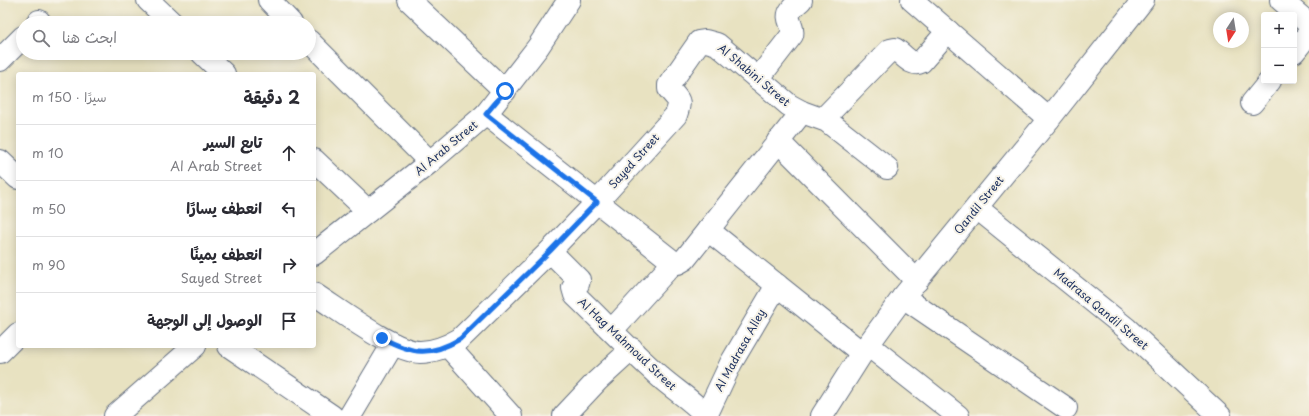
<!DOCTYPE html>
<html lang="ar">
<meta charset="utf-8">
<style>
body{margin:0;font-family:"Playpen Sans","Playpen Sans Arabic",sans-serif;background:#f2f2f3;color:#2b2b33;direction:rtl}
.controls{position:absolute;right:12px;top:12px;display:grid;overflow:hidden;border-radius:4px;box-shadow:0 2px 10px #0003}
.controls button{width:36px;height:36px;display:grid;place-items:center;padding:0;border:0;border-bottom:1px solid #e1e1e2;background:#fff;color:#2b2b33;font:20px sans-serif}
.compass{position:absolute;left:1213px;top:12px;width:36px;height:36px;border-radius:50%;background:#fff;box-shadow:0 2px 10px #0003;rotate:192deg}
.stop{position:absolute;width:12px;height:12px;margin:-9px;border:3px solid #1a73e8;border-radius:50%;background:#fff}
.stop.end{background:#1a73e8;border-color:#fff;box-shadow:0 1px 4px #0008}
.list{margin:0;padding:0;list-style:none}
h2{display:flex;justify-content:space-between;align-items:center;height:52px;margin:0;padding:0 16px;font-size:17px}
h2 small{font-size:13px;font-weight:400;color:#7c7c81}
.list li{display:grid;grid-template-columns:26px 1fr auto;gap:12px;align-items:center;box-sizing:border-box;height:56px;padding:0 16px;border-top:1px solid #e1e1e2}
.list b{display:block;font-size:15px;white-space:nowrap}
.list p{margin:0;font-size:13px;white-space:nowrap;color:#7c7c81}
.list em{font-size:13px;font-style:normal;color:#7c7c81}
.icon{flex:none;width:22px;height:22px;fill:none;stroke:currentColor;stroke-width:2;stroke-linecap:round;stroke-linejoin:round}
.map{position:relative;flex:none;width:1309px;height:416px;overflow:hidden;direction:ltr}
.search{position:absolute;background:#fff;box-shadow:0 2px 10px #0003;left:16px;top:16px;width:300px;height:44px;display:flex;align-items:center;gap:10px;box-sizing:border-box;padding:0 14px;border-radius:22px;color:#7c7c81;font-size:15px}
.panel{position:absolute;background:#fff;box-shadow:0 2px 10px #0003;left:16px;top:72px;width:300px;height:276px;border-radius:4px;direction:rtl}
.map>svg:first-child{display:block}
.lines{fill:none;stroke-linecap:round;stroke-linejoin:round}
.street-casing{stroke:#636e81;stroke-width:24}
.street{stroke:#fff;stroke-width:22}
.route{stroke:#1a73e8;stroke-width:5}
.labels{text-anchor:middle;stroke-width:4;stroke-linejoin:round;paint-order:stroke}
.street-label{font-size:11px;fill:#1b2f5e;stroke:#f7f3e8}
</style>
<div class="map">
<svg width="1309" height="416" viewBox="0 0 1309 416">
<rect width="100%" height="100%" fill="#f7f3e8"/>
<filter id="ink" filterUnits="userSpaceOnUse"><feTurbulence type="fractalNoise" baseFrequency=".025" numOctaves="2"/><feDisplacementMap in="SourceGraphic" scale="8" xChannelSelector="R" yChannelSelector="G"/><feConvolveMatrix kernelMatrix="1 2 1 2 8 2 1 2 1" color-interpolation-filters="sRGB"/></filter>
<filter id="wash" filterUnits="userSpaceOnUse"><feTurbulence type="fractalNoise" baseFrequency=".012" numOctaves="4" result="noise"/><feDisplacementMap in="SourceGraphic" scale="16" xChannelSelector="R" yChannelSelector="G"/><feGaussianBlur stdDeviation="0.9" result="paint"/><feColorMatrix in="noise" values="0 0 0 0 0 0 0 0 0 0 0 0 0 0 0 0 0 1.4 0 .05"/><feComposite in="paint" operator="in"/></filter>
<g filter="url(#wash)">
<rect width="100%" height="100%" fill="#e8e2c1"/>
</g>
<g filter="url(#ink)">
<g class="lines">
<defs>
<g id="street">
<path d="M148 0 172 23"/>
<path d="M269 0 291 23"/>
<path d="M409 0 505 91"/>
<path d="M912 0 1049 119"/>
<path d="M1281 0 1309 24"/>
<path d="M37 23 39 21"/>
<path d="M309 41 430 162"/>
<path d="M1294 52 1309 33"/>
<path d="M202 53 224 74"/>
<path d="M0 60 23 37"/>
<path d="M758 79 792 35C795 26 784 19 791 10 794 6 798 3 801 0"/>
<path d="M1252 103 1270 81"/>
<path d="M486 114 672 261 678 263 685 259 802 112"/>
<path d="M823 119 890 50 895 49C903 54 911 67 921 62L948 31"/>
<path d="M778 141 917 281"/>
<path d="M314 160 368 211"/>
<path d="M0 161 18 178"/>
<path d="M977 208 1126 328 1220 416"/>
<path d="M708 230 862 353"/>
<path d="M550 251 579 280 578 284 573 288 575 295C603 322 630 350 659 376 673 389 695 402 706 416"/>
<path d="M314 254 430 162 486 114 538 47 569 0"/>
<path d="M314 294C338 309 394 352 420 352 435 352 448 346 460 339L550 251 597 202 676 115C682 98 678 101 669 89V85L699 42 706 41 717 44 789 105 802 112 827 121 887 168"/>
<path d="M903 297 1066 408"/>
<path d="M612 330 674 262"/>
<path d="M868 345 958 416"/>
<path d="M229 346 332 416"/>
<path d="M448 346 511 416"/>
<path d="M0 352 18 334"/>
<path d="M115 416 195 346"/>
<path d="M350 416 393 344"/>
<path d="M564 416 597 381 632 349"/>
<path d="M706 416 731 363 777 285"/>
<path d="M822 416 862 353 903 297 1049 119 1143 0"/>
</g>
</defs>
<use href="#street" class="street-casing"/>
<use href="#street" class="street"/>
</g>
</g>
<g class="lines" filter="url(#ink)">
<path class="route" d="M382 338C413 354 429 357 460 339L550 251 597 202 486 114 505 91"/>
</g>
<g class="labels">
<g class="street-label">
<text transform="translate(754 75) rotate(40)" y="4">Al Shabini Street</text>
<text transform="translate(446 148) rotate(-40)" y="4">Al Arab Street</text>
<text transform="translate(634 161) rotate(-48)" y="4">Sayed Street</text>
<text transform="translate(979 205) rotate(-51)" y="4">Qandil Street</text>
<text transform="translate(1101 309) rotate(40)" y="4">Madrasa Qandil Street</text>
<text transform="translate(627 344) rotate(43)" y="4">Al Hag Mahmoud Street</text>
<text transform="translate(740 350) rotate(-61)" y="4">Al Madrasa Alley</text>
</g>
</g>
</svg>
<div class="controls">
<button>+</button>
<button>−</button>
</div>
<svg class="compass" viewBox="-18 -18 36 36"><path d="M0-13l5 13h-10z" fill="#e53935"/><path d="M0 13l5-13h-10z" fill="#7c7c81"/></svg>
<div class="stop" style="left:505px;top:91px"></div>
<div class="stop end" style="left:382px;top:338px"></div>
<div class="search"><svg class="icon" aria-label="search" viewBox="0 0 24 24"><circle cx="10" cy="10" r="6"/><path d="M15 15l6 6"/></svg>ابحث هنا</div>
<section class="panel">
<h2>2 دقيقة<small>سيرًا · 150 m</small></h2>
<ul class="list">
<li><svg class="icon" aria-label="ahead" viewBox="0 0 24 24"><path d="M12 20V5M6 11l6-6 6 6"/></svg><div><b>تابع السير</b><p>Al Arab Street</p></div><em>10 m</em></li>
<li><svg class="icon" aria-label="left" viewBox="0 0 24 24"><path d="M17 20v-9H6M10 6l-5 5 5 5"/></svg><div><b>انعطف يسارًا</b></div><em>50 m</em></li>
<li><svg class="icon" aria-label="right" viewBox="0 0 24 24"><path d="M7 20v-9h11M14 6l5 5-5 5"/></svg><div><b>انعطف يمينًا</b><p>Sayed Street</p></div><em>90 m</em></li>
<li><svg class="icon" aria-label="arrive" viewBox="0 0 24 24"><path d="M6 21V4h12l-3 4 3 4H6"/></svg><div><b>الوصول إلى الوجهة</b></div></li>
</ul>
</section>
</div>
